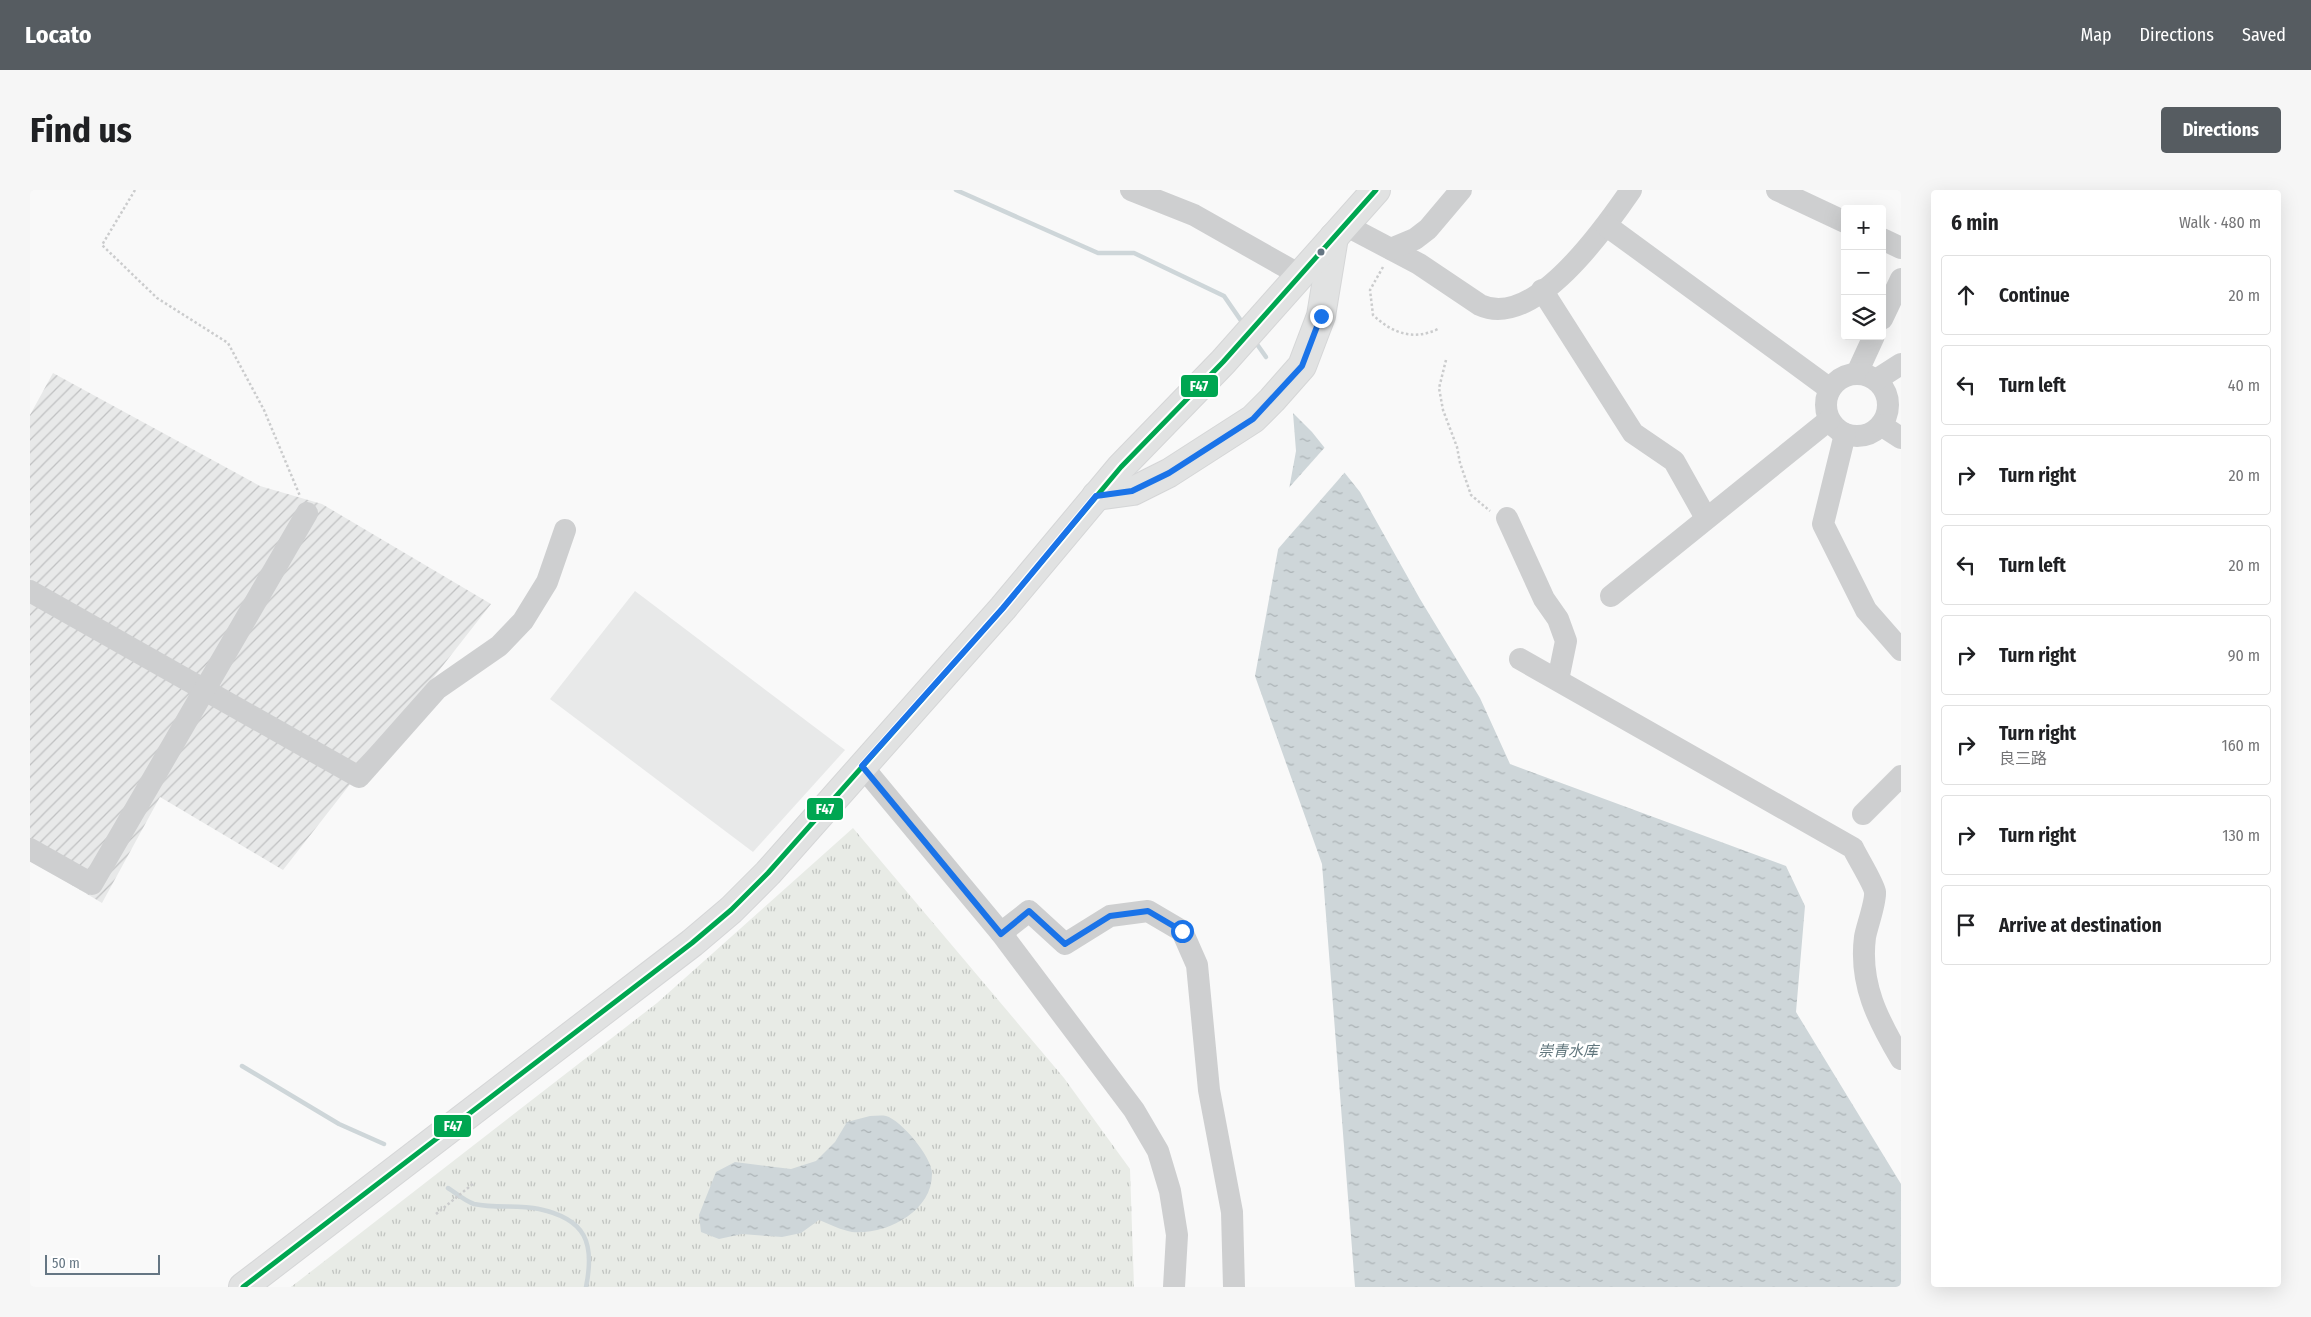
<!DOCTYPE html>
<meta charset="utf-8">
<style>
body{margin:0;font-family:"Fira Sans Condensed","Noto Sans SC",sans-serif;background:#f6f6f6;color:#202124}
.controls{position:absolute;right:15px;top:15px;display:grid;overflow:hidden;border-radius:5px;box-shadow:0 5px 20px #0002}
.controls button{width:45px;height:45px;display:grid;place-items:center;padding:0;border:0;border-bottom:1px solid #e0e0e0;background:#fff;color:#202124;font:25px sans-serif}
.scale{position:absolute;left:15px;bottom:12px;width:115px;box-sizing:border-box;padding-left:5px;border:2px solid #657683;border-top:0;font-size:14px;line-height:18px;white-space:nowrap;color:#657683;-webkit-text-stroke:4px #fff;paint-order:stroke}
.stop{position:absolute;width:15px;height:15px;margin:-11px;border:4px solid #1a73e8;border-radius:50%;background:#fff}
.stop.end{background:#1a73e8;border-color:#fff;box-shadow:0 1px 5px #0008}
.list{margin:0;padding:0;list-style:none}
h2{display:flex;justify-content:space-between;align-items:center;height:65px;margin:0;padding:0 20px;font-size:21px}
h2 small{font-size:16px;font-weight:400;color:#757577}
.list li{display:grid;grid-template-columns:32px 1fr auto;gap:15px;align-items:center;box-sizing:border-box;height:80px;margin:0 10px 10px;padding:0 10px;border:1px solid #e0e0e0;border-radius:5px}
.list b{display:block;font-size:19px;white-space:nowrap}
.list p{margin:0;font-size:16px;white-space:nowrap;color:#757577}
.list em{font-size:16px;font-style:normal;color:#757577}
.icon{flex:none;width:28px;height:28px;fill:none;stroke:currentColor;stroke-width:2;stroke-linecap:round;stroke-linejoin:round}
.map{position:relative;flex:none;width:1871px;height:1097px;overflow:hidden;border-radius:5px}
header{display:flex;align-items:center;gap:30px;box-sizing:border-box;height:70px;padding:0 25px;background:#565c61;color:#fff}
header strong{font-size:24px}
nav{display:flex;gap:28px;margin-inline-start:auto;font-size:18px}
.intro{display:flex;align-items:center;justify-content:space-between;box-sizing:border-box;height:120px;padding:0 30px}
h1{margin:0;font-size:35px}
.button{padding:12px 22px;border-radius:5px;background:#565c61;color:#fff;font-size:18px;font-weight:700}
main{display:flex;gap:30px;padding:0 30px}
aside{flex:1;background:#fff;border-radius:5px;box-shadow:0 5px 20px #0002}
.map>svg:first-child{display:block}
.built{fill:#e8e9e9}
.industrial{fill:url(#industrial-furrows)}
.grass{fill:url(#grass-tufts)}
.water{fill:url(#water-ripples)}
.pier{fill:#f9f9f9}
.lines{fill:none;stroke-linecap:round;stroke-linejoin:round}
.stream{stroke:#ced6d9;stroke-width:4.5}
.major-casing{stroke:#d5d6d7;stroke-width:30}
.path{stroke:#cbcccd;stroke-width:2.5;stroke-dasharray:2.5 2.5;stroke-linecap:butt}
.minor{stroke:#cecfd0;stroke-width:22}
.major{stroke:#e1e2e2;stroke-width:28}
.bus-1-casing{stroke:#fff;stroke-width:9}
.bus-1{stroke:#00a651;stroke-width:5}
.route{stroke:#1a73e8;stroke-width:6}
.bus-dot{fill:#657683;stroke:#fff;stroke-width:2}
.labels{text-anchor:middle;stroke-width:5;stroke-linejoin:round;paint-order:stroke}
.water-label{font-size:15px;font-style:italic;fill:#60757c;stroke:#fff}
.line-badge{stroke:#fff;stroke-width:2}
.badge-label{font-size:14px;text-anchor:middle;font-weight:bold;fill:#fff}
</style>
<header>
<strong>Locato</strong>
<nav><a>Map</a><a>Directions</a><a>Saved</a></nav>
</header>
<div class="intro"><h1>Find us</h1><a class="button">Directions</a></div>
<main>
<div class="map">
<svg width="1871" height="1097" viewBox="0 0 1871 1097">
<defs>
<pattern id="industrial-furrows" width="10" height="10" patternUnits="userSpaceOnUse" patternTransform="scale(1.25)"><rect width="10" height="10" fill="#e8e9e9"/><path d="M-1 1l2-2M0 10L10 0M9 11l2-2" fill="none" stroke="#c0c1c2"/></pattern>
<pattern id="grass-tufts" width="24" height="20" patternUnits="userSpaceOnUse" patternTransform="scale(1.25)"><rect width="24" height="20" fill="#e8ebe6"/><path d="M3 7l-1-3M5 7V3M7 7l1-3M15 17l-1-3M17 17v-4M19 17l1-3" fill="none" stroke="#c0c3c0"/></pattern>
<pattern id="water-ripples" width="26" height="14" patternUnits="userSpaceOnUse" patternTransform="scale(1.25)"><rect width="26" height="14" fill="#ced6d9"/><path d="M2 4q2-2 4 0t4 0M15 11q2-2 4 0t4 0" fill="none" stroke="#abb2b5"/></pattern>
</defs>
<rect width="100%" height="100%" fill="#f9f9f9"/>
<path class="built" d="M605 401 815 560 723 662 520 509Z"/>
<path class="industrial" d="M23 183 230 296 292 314 461 414 253 680 130 607 72 713 0 670V225Z"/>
<path class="grass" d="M823 638 1034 888 1100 979 1104 1097H261L627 813Z"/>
<g class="water">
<path d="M1263 223 1282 242 1330 302 1390 409 1450 508 1480 574 1756 676 1775 716 1766 822 1871 994V1097H1325L1292 674 1225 486 1266 261Z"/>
<path d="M840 926C845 926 851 925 856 926 871 930 903 968 902 984 902 1022 856 1045 822 1042 811 1040 799 1034 789 1030L771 1043 752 1047 712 1044 689 1049 671 1042 669 1025 686 982 705 972 761 979 786 971 805 952 817 932Z"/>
</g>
<path class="pier" d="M1296 256 1316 281 1248 359 1245 356 1256 301Z"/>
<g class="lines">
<g class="stream">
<path d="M926 0 1068 63H1104L1194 106 1214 135"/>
<path d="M1224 150 1236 167"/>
<path d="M212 876 309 934 354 954"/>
<path d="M418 998C426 1003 435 1011 444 1014 466 1019 488 1014 509 1019 556 1029 565 1053 556 1097"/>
</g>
<defs>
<g id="major">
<path d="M1066 306 1103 301 1139 283 1223 229 1242 210 1272 176 1291 126 1304 47"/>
<path d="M213 1097 662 753 701 720 738 683 973 418 1091 277 1193 172 1346 0"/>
</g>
</defs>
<use href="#major" class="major-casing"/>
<g class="path">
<path d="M105 0 72 55 127 108 198 153 234 220 270 306"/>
<path d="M1353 77 1340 100 1343 125C1362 143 1383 151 1408 139"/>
<path d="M1416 170 1409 198 1413 220 1427 257 1430 273 1441 305 1460 321"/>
<path d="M406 1024 444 993"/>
</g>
<g class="minor">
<path d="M1101 0 1164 25 1270 85"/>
<path d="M1747 0 1815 32"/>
<path d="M1315 35 1389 74 1450 115C1504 140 1575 38 1601 0"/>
<path d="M1577 36 1800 199"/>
<path d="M1852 49 1871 58"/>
<path d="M1361 59 1385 49 1398 39 1431 0"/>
<path d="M1512 100 1603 243 1644 271 1676 328"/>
<path d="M1852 129 1871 89"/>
<path d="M1827 183 1844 146"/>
<circle cx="1827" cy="215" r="31"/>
<path d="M1846 190 1871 174"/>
<path d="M1851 235 1871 248"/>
<path d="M1815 244 1793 334 1836 420 1871 460"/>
<path d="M1477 328 1514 409 1528 429 1536 451 1528 490"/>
<path d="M0 401 329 587 407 499 469 456 493 431 517 392 535 340"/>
<path d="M1581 406 1799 230"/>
<path d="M1490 469 1823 658C1827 667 1844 694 1845 702 1846 712 1837 736 1835 747 1829 794 1848 830 1871 869"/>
<path d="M832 576 971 743 1104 920 1128 961 1140 1001 1147 1045 1144 1097"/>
<path d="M1833 624 1871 586"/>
<path d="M0 659 62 694 277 323"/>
<path d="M971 743 999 721 1035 754 1080 726 1118 721 1152 741 1167 775 1179 900 1202 1022 1204 1097"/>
</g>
<use href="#major" class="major"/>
<defs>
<path id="bus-1" d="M213 1097 662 753 701 720 738 683 973 418 1091 277 1193 172 1346 0"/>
</defs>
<use href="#bus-1" class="bus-1-casing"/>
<use href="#bus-1" class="bus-1"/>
</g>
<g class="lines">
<path class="route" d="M1152 741 1118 721 1080 726 1035 754 999 721 971 744 832 576 973 418 1066 306 1102 301 1139 283 1223 229 1272 176 1291 126"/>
</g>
<circle class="bus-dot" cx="1291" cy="62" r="4.5"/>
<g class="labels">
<g class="water-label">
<text x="1538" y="866">崇青水库</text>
</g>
</g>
<g class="line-badge">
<rect x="1150" y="184" width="39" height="24" rx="5" fill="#00a651"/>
<rect x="776" y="607" width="38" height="24" rx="5" fill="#00a651"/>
<rect x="403" y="924" width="39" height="24" rx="5" fill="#00a651"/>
</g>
<g class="badge-label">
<text x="1169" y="201">F47</text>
<text x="795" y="624">F47</text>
<text x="423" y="941">F47</text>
</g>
</svg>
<div class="controls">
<button>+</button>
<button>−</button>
<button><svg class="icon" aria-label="layers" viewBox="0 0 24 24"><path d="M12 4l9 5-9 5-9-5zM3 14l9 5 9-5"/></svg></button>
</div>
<div class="scale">50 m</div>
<div class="stop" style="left:1152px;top:741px"></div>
<div class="stop end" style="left:1291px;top:126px"></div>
</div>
<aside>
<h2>6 min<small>Walk · 480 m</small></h2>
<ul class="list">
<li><svg class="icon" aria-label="ahead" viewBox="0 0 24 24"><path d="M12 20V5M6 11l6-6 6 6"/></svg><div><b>Continue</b></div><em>20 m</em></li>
<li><svg class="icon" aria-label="left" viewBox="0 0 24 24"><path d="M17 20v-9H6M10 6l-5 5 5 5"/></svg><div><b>Turn left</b></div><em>40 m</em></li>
<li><svg class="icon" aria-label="right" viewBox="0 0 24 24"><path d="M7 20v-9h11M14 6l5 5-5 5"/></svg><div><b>Turn right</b></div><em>20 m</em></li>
<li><svg class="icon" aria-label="left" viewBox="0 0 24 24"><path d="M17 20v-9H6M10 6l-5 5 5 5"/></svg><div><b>Turn left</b></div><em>20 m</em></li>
<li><svg class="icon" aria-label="right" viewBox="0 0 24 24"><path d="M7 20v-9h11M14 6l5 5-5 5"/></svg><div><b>Turn right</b></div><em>90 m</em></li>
<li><svg class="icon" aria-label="right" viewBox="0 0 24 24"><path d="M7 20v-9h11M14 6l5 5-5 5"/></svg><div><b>Turn right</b><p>良三路</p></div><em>160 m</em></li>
<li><svg class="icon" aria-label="right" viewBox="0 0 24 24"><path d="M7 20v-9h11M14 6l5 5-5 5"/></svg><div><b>Turn right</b></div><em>130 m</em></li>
<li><svg class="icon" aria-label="arrive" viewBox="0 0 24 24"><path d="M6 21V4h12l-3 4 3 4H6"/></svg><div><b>Arrive at destination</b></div></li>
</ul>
</aside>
</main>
